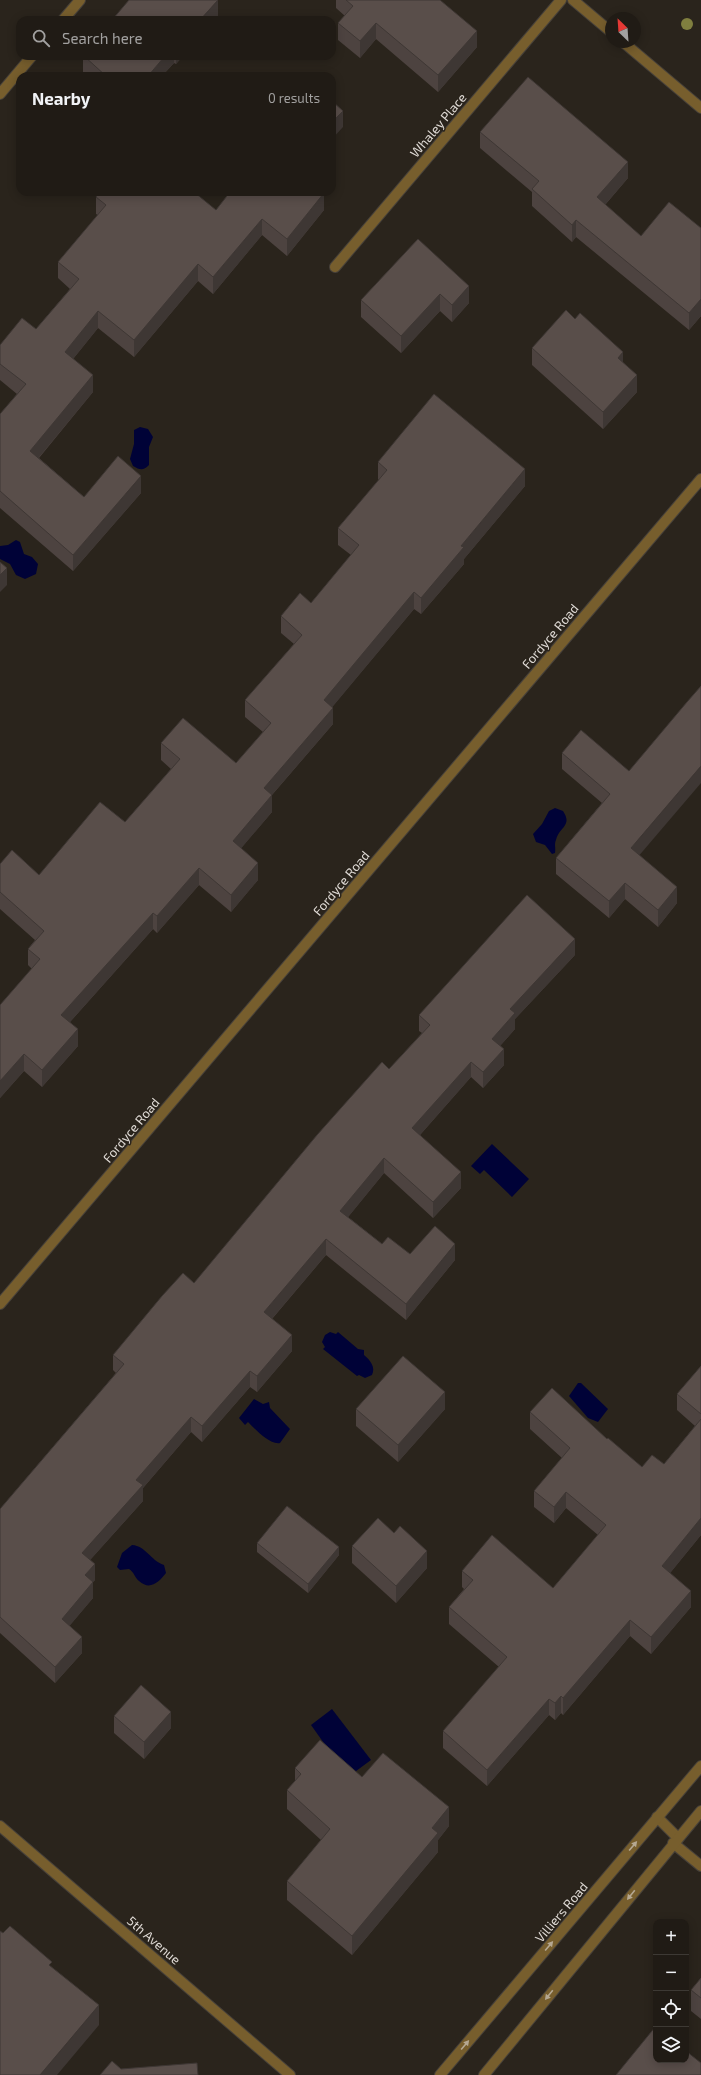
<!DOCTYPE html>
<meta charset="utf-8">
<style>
body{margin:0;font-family:"Exo 2",sans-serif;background:#28241e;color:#f1f3f6}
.controls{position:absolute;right:12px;bottom:12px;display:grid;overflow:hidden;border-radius:8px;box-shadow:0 2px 10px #0003}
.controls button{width:36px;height:36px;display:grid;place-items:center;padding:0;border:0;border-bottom:1px solid #3d3934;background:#201b15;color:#f1f3f6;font:20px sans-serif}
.compass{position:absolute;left:605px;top:12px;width:36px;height:36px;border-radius:50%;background:#201b15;box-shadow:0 2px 10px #0003;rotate:335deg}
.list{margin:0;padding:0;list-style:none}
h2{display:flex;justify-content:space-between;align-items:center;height:52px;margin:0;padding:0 16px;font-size:17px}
h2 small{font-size:13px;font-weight:400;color:#a2a1a0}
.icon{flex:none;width:22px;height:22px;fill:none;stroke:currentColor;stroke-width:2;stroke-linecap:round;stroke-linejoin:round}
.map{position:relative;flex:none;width:701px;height:2075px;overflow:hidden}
.search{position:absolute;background:#201b15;box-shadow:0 2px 10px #0003;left:16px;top:16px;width:320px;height:44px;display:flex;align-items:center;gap:10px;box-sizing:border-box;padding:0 14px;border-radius:12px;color:#a2a1a0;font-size:15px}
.panel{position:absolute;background:#201b15;box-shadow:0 2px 10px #0003;left:16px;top:72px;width:320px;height:124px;border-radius:12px}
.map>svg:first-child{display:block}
.water{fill:#000237}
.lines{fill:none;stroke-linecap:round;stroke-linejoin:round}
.service-casing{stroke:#47413a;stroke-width:12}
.minor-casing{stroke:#47413a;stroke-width:12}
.tertiary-casing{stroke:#47413a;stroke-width:12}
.service{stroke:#775e2d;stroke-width:10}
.minor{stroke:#775e2d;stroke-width:10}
.tertiary{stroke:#775e2d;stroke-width:10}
.tree{fill:#807f3f}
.wall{fill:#4d4340}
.shaded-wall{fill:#3e3734}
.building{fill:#594e4a;stroke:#3e3734}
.oneway{fill:#b5a892}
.labels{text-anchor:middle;stroke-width:3;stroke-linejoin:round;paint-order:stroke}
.street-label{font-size:13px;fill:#dfdad5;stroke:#2a241c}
</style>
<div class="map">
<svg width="701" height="2075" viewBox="0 0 701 2075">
<rect width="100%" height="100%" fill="#2a241c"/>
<g class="water">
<path d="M140 427 148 429 153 437 149 447V465C143 471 140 470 133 466L130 459 134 444V430Z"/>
<path d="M16 540 20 542 24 554 32 557 38 564 36 574 25 579 16 575 10 564 0 559V546L8 545Z"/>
<path d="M555 808 563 811C573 826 559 827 556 840 554 844 556 848 555 853L552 854 545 845 536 842 533 834 542 824 549 811Z"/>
<path d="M492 1144 529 1179 512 1197 484 1170 480 1174 471 1166Z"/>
<path d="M330 1332 336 1334 338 1332 358 1349 364 1350V1355C370 1360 376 1367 372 1375L365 1378 359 1375 357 1376 323 1349 325 1347 322 1342 325 1335Z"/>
<path d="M578 1383H581L608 1409 598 1422 588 1418 569 1396Z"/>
<path d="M254 1399 263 1404 269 1402 270 1408 290 1429 280 1443C269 1445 255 1429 248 1422L245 1425 239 1418Z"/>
<path d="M132 1545C146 1546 150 1560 164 1565L166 1573C159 1582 150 1591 139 1581 135 1578 134 1572 129 1569L120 1570 117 1567 122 1553Z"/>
<path d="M332 1709 371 1760 348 1777 311 1725Z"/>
</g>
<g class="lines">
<defs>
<path id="service" d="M673 1843 701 1866"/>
<g id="minor">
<path d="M573 0 611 32"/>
<path d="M63 20 80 0"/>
<path d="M623 42 701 108"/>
<path d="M0 94 32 56"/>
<path d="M335 267 561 0"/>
<path d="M0 1304 701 479"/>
<path d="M0 1826 290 2075"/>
</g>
<g id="tertiary">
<path d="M657 1817 678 1838"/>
<path d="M440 2075 701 1766"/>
<path d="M484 2075 701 1811"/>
</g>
</defs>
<use href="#service" class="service-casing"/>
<use href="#minor" class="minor-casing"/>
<use href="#tertiary" class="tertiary-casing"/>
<use href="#service" class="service"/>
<use href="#minor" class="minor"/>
<use href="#tertiary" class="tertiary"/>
</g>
<circle class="tree" cx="687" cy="24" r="6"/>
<g class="wall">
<path d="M336 0H440L477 47 438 92 376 39 360 58 338 40V23L345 16 336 8Z"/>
<path d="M83 56H183L176 64 174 63 162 76H87L83 72Z"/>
<path d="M480 132 628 178 605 205 641 236 701 228V316L689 330 576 237 572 242 532 206V192L480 148Z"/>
<path d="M96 197 216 210H324L287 256 262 235 213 294 198 281 134 357 98 328 73 359 93 392 39 458 84 497 141 493 73 571 0 508V414L17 394 0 380V345L36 329 70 289 58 278V262L98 215 96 214Z"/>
<path d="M418 239 469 303 452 322 440 311 401 353 361 317V300Z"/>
<path d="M575 319 623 363 637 392 603 429 532 365V348Z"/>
<path d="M378 462 525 486 464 559V564L421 614 414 609 332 707 333 724 272 795V812L241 848 258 880 231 912 199 885 157 933 153 929 70 1022 78 1046 42 1087 24 1071 0 1098V1005L32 969 28 965V949L35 940 0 909V864L39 875 125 822 171 769 161 760V743L236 763 263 732 245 717V700L294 644 281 633V616L311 603 351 555 338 545V528L379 480 378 479Z"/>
<path d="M562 753 629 771 639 855 677 903 658 927 625 899 609 918 556 874V858L602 803 562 769Z"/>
<path d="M575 955 515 1019V1029L500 1046 504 1065 483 1088 471 1077 420 1135 461 1188 433 1218 384 1173 348 1217 382 1244 410 1254 455 1260 406 1320 326 1255 272 1319 292 1351 257 1392 250 1387 202 1442 191 1432 143 1488V1501L90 1560 95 1580 93 1582V1598L69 1626 82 1653 55 1683 0 1633V1509L116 1373 113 1370V1355L194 1283 422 1033 419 1031V1015Z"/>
<path d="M701 1366V1535L670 1573 691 1607 651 1654 630 1636 563 1715 561 1713 555 1720 549 1715 487 1786 443 1748V1731L499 1667 449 1624V1607L464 1589 462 1587V1571L553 1588 598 1535 566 1508 554 1523 534 1507V1491L562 1458 530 1429V1412L607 1439 642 1467 664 1464 695 1426 677 1410V1394Z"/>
<path d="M356 1409H445L398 1462 356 1426Z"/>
<path d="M257 1543 339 1555 308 1593 257 1552Z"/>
<path d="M352 1546 427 1568 396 1603 352 1563Z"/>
<path d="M114 1716 171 1728 144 1759 114 1733Z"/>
<path d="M295 1768 362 1777 449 1826 438 1840V1852L352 1955 287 1900V1881L321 1840 287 1809V1790L295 1781Z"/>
<path d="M701 1978V2019L691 2011V1990Z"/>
</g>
<g class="shaded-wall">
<path d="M218 0V16L215 20H200Z"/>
<path d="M376 23V39L360 58V41Z"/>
<path d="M477 31V47L438 92V75Z"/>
<path d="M165 56H174V63L162 76H148Z"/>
<path d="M176 56H183L176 64Z"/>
<path d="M343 111V127L332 139V122Z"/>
<path d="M628 162V178L597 214V197Z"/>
<path d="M324 193V210L287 256V239Z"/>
<path d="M262 219V235L213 294V277Z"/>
<path d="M576 220V237L572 242V225Z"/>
<path d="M198 264V281L134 357V340Z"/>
<path d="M469 286V303L452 322V305Z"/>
<path d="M440 294V311L401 353V336Z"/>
<path d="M701 299V316L689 330V313Z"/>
<path d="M98 311V328L65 369V352Z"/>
<path d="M623 352V369L618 358Z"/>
<path d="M93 375V392L30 468V451Z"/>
<path d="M637 375V392L603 429V412Z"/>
<path d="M525 469V486L464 559V564L421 614V598L461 546Z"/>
<path d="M141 476V493L73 571V555Z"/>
<path d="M7 568V585L0 592V575Z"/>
<path d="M414 592V609L324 717V700Z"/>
<path d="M333 708V724L264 804V788Z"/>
<path d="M701 766V783L631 865V848Z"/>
<path d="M272 795V812L233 858V841Z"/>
<path d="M258 863V880L231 912V895Z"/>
<path d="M199 868V885L157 933V916Z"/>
<path d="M625 883V899L609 918V901Z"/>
<path d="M677 887V903L658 927V910Z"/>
<path d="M153 913V929L61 1032V1015Z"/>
<path d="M575 939V955L515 1019V1029L492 1055V1039L510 1009Z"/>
<path d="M78 1029V1046L42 1087V1070Z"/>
<path d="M504 1049V1065L483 1088V1072Z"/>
<path d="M24 1054V1071L0 1098V1081Z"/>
<path d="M471 1062V1077L412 1144V1128Z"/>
<path d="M384 1158V1173L340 1227V1211Z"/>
<path d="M461 1172V1188L433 1218V1202Z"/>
<path d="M326 1239V1255L264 1328V1312Z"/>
<path d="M455 1244V1260L406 1320V1304Z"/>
<path d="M292 1335V1351L257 1392V1376Z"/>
<path d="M250 1371V1387L202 1442V1426Z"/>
<path d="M445 1392V1409L398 1462V1445Z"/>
<path d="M191 1417V1432L143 1488V1501L82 1569V1553L136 1480Z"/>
<path d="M566 1492V1508L554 1523V1507Z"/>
<path d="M701 1518V1535L662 1583V1566Z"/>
<path d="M339 1547V1555L308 1593V1584Z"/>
<path d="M427 1551V1568L396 1603V1586Z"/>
<path d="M95 1564V1580L93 1582V1598L62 1635V1619L85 1575Z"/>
<path d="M691 1591V1607L651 1654V1637Z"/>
<path d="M630 1620V1636L563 1715V1698Z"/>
<path d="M82 1637V1653L55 1683V1667Z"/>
<path d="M561 1696V1713L555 1720V1703Z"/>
<path d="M549 1699V1715L487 1786V1770Z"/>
<path d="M171 1712V1728L144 1759V1742Z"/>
<path d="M449 1807V1826L438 1840V1852L352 1955V1936L432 1828Z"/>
<path d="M99 2005V2025L57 2075H40Z"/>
</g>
<g class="building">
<path d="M129 0H218L200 20H112Z"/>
<path d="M346 0H440L477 31 438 75 376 23 360 41 338 23 353 6Z"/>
<path d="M84 56H165L148 76H106Z"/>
<path d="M528 77 628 162 597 197 641 236 669 202 701 228V299L689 313 576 220 572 225 532 189 539 181 480 132Z"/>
<path d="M332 101 343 111 332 122Z"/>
<path d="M100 192H194L216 210 230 192H322L324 193 287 239 262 219 213 277 198 264 134 340 98 311 65 352 93 375 30 451 84 497 118 456 141 476 73 555 0 491V414L26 384 0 364V345L22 318 36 329 79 279 58 262 106 205 96 197Z"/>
<path d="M418 239 469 286 452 305 440 294 401 336 361 300Z"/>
<path d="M566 310 575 319 580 313 623 352 618 358 637 375 603 412 532 348Z"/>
<path d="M434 394 525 469 461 546 464 547 421 598 414 592 324 700 333 708 264 788 272 795 233 841 258 863 231 895 199 868 157 916 153 913 61 1015 78 1029 42 1070 24 1054 0 1081V1005L40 959 28 949 44 931 0 892V864L12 850 39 875 100 802 125 822 180 759 161 743 183 718 236 763 271 723 245 700 302 635 281 616 300 593 311 603 359 545 338 528 387 470 378 462Z"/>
<path d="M0 562 7 568 0 575Z"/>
<path d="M701 686V766L631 848 677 887 658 910 625 883 609 901 556 858 610 794 562 753 581 730 629 771 687 702Z"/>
<path d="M527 895 575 939 510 1009 515 1013 492 1039 504 1049 483 1072 471 1062 412 1128 461 1172 433 1202 384 1158 340 1211 382 1244 388 1237 410 1254 435 1226 455 1244 406 1304 326 1239 264 1312 292 1335 257 1376 250 1371 202 1426 191 1417 136 1480 143 1485 82 1553 95 1564 85 1575 93 1582 62 1619 82 1637 55 1667 0 1617V1509L124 1364 113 1355 162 1296 183 1273 194 1283 317 1135 382 1062 389 1069 430 1025 419 1015Z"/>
<path d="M403 1356 445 1392 398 1445 356 1409Z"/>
<path d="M701 1366V1414L677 1394Z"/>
<path d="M552 1388 607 1439 608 1438 642 1467 652 1455 664 1464 701 1419V1518L662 1566 691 1591 651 1637 630 1620 563 1698 561 1696 555 1703 549 1699 487 1770 443 1731 507 1657 449 1607 473 1580 462 1571 492 1535 553 1588 606 1525 566 1492 554 1507 534 1491 570 1448 530 1412Z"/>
<path d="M287 1506 339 1547 308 1584 257 1543Z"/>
<path d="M378 1518 394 1533 400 1526 427 1551 396 1586 352 1546Z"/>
<path d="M141 1685 171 1712 144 1742 114 1716Z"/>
<path d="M320 1740 362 1777 383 1753 449 1807 432 1828 438 1833 352 1936 287 1881 330 1829 287 1790 301 1774 295 1768Z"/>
<path d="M10 1926 52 1962 49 1965 99 2005 40 2075H0V1931L3 1933Z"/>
<path d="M701 1978V1998L691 1990Z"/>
<path d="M656 2026V2060H686V2051L701 2063V2075H616Z"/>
<path d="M112 2061 121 2069 197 2063 198 2075H100Z"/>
</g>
<defs><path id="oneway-solid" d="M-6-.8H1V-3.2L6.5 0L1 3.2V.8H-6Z"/></defs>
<g class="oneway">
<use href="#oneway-solid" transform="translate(633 1846) rotate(-50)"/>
<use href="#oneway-solid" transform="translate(631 1895) rotate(129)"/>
<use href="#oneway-solid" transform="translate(549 1946) rotate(-50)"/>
<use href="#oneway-solid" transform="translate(549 1995) rotate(129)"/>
<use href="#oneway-solid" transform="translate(465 2045) rotate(-50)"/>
</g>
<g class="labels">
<g class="street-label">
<text transform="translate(438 125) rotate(-50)" y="5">Whaley Place</text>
<text transform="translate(550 636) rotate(-50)" y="5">Fordyce Road</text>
<text transform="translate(341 883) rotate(-50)" y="5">Fordyce Road</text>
<text transform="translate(131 1130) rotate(-50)" y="5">Fordyce Road</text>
<text transform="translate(561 1912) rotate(-50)" y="5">Villiers Road</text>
<text transform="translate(154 1940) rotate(41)" y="5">5th Avenue</text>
</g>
</g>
</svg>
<div class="controls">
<button>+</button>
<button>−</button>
<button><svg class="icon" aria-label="locate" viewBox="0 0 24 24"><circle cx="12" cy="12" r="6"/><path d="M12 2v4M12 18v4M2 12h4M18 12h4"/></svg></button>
<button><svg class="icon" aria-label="layers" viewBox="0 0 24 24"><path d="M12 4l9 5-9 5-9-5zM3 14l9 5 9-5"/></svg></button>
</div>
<svg class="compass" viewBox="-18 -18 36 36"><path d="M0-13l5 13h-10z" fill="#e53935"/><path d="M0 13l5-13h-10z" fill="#a2a1a0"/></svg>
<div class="search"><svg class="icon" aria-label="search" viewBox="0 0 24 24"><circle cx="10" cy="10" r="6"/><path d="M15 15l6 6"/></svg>Search here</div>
<section class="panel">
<h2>Nearby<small>0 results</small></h2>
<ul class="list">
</ul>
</section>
</div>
